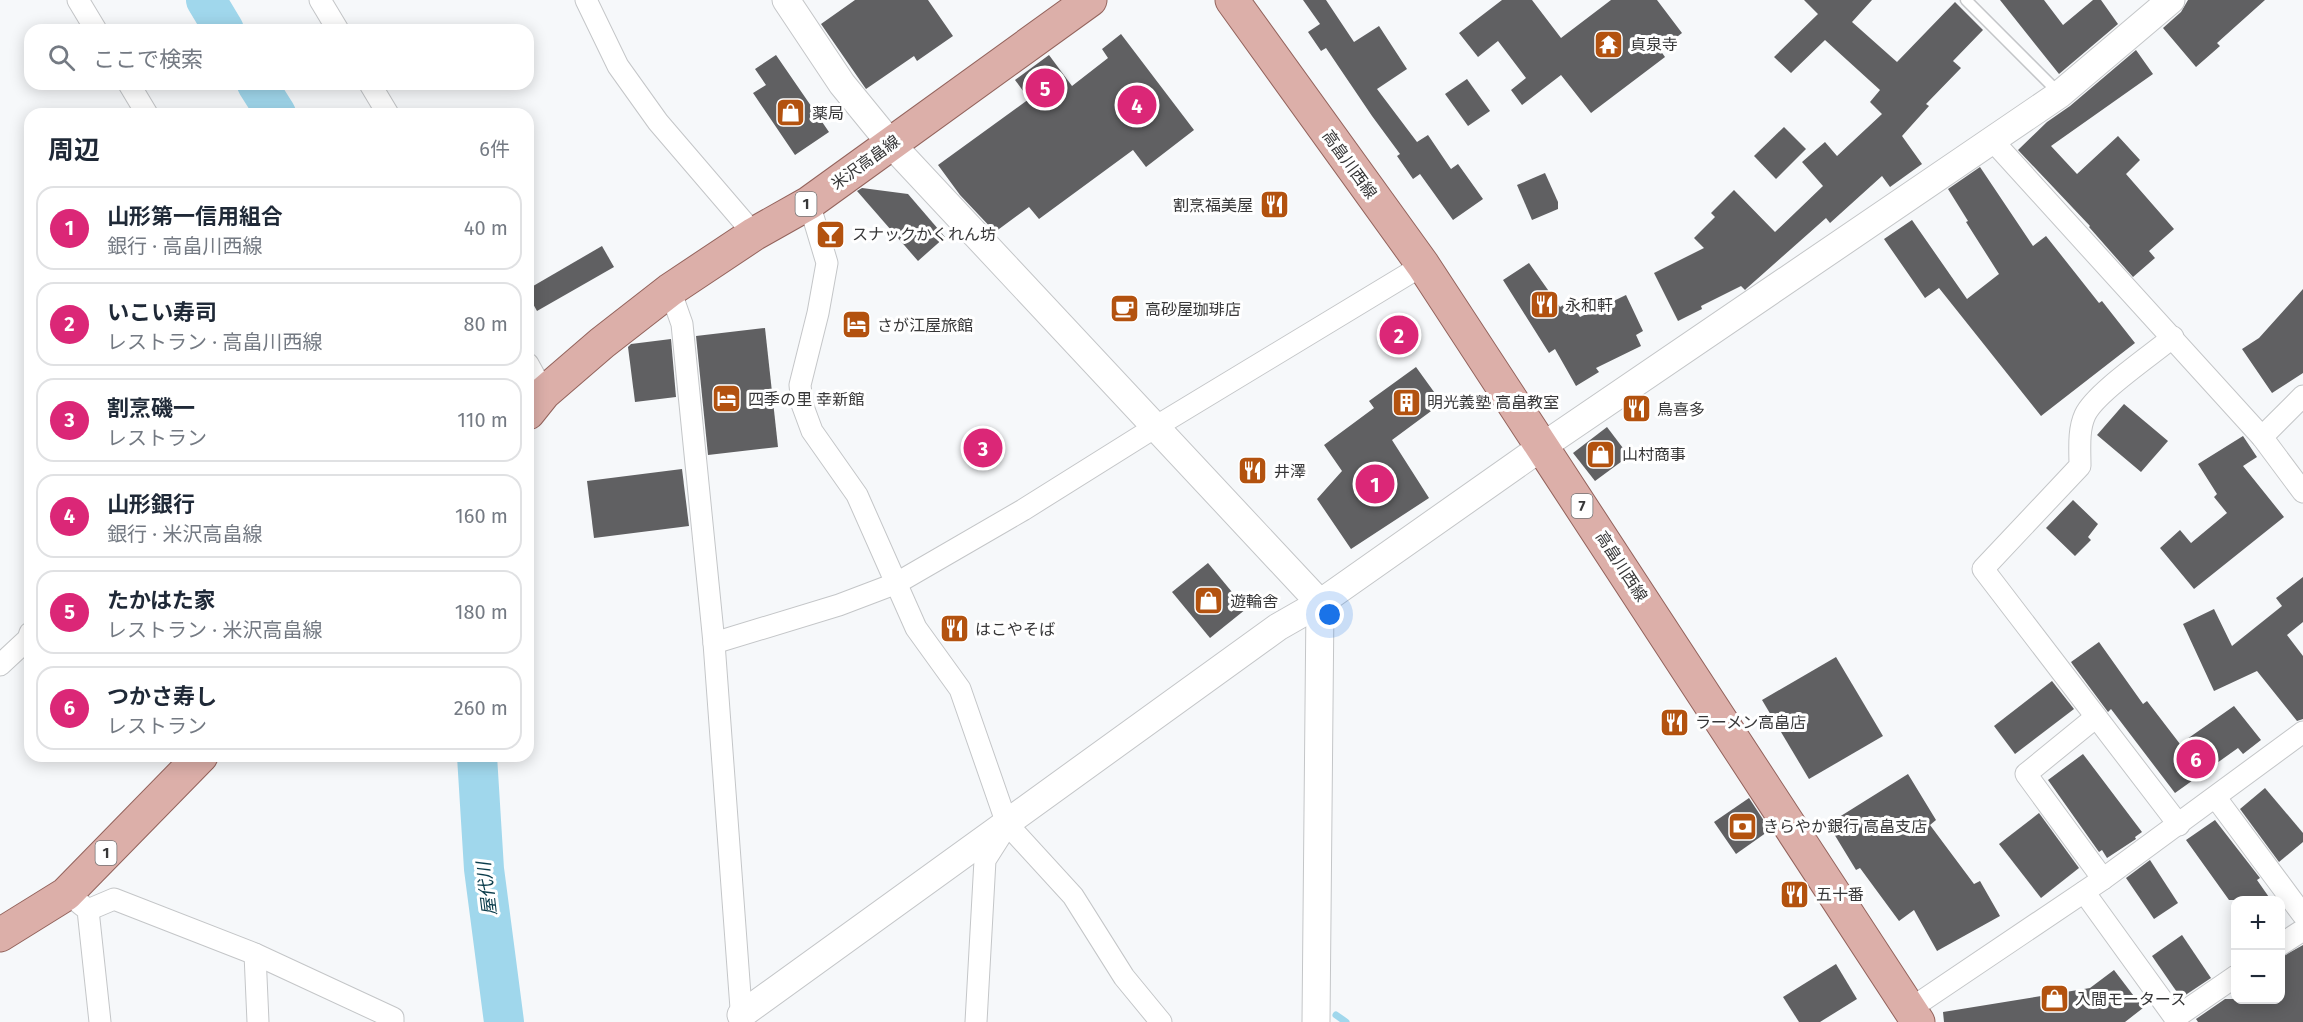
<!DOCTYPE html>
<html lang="ja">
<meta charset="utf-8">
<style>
body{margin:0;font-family:"Fira Sans","Noto Sans JP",sans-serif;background:#f2f2f3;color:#1f2937}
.controls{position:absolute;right:18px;bottom:18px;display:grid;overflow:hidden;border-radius:12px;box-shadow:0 3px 15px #0003}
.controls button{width:54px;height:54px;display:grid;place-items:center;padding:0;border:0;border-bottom:2px solid #e0e1e3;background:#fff;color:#1f2937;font:30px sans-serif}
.you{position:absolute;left:1330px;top:615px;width:21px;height:21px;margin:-15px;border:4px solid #fff;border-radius:50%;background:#1a73e8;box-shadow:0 0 0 9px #1a73e833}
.badge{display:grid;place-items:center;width:39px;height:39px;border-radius:50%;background:#db2777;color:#fff;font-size:20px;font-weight:700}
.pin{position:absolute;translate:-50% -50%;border:3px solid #fff;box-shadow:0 2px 6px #0006}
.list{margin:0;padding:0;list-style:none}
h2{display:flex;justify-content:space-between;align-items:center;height:78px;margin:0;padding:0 24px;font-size:26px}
h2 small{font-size:20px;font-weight:400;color:#747a83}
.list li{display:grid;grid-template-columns:39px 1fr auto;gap:18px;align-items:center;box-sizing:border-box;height:84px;margin:0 12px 12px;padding:0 12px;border:2px solid #e0e1e3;border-radius:18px}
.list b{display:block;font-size:22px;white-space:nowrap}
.list p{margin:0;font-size:20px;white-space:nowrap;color:#747a83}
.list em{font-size:20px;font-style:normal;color:#747a83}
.icon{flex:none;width:33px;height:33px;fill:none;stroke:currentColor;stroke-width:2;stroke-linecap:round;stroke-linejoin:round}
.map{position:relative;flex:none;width:2303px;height:1022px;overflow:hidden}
.search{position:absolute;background:#fff;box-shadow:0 3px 15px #0003;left:24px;top:24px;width:510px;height:66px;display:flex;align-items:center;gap:15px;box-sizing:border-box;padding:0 21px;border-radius:18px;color:#747a83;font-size:22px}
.panel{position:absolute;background:#fff;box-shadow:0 3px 15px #0003;left:24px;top:108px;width:510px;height:654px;border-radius:18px}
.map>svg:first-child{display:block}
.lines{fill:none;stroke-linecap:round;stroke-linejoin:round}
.stream{stroke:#a0d7ec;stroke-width:7}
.river{stroke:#a0d7ec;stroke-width:40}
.building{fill:#606062}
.service-casing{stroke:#c4c6c8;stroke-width:13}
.minor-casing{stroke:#c4c6c8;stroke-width:23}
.tertiary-casing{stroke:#c4c6c8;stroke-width:29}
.primary-casing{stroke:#93635c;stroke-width:35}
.service{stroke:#fff;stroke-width:10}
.minor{stroke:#fff;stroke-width:21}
.tertiary{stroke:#fff;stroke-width:27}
.primary{stroke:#dcafa9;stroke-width:33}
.labels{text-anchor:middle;stroke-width:6;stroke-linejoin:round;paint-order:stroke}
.shield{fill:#fff;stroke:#737374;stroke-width:1.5}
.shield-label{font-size:15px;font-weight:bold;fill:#373738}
.poi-label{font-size:16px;fill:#373738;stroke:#fff;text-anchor:start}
.street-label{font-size:16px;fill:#373738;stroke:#fff}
.water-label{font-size:18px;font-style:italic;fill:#0b3d4c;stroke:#fff}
</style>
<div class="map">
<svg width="2303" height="1022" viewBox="0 0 2303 1022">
<rect width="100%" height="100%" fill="#f6f8fa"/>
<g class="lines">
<path class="stream" d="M1336 1015 1346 1022"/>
<g class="river">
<path d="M206 0 224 30"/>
<path d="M257 84 276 114"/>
<path d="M477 756 484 869 504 1022"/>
</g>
</g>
<g class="building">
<path d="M855 0H928L953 36 917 61 914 56 866 89 821 24Z"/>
<path d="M1303 0H1326L1354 42 1379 26 1407 69 1377 89 1417 142 1428 135 1451 169 1458 164 1483 199 1453 220 1420 174 1413 179 1397 156 1400 154 1372 116 1326 48 1321 51 1308 32 1320 24Z"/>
<path d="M1502 0H1532L1561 38 1611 0H1657L1682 33 1660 50 1665 57 1591 113 1561 75 1522 105 1511 90 1526 78 1498 41 1478 57 1459 33Z"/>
<path d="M1804 0H1872L1852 22 1897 62 1955 2 1983 30 1953 61 1961 68 1926 104 1929 106 1902 136 1922 164 1890 187 1882 176 1830 223 1826 218 1747 288 1745 290 1741 286 1701 306 1702 309 1678 321 1654 273 1704 248 1694 238 1715 217 1711 213 1734 190 1775 232 1823 186 1802 162 1825 142 1837 156 1882 114 1870 102 1880 90 1825 40 1791 73 1774 57 1818 14Z"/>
<path d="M2000 0H2044L2063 25 2093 0H2101L2118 24 2059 74Z"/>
<path d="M2188 0H2265L2217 43 2220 46 2196 67 2163 28 2181 12Z"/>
<path d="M1121 34 1194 130 1146 167 1133 150 1039 219 1029 207 995 232 960 195 938 165 1029 99 1015 80 1049 55 1072 86 1108 58 1102 49Z"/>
<path d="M2136 50 2153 74 2051 146 2077 174 2118 136 2140 160 2126 174 2174 229 2149 251 2155 258 2133 277 2089 227 2090 226 2018 150 2047 122 2070 106Z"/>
<path d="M776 55 829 132 795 155 753 93 766 85 755 69Z"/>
<path d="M1467 79 1490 111 1468 126 1445 94Z"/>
<path d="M1784 127 1806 149 1776 179 1754 156Z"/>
<path d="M1980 167 2033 246 2046 236 2099 303 2102 301 2135 343 2041 416 1939 288 1925 298 1884 239 1912 220 1967 299 1999 274 1966 222 1968 221 1948 189Z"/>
<path d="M1545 173 1558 202V209L1532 220 1517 185Z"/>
<path d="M862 188 908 194 945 237 918 261 857 191Z"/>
<path d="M602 246 614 267 537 311 528 295V289Z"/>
<path d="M1529 263 1560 307 1570 301 1580 317 1626 295 1643 331 1636 335 1641 346 1596 368 1599 372 1576 386 1555 349 1549 353 1503 280Z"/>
<path d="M2303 289V373L2272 393 2242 349 2259 338Z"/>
<path d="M765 328 778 447 708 455 696 336Z"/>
<path d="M671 339 676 397 635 402 628 347 631 344Z"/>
<path d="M1416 367 1442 403 1392 440 1429 498 1351 549 1317 499 1342 471 1324 445 1374 408 1369 401Z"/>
<path d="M2124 404 2168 441 2141 472 2097 435Z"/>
<path d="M1607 427 1629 456 1595 481 1573 453Z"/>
<path d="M2243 436 2257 457 2243 466 2284 517 2194 589 2160 548 2180 530 2191 543 2227 513 2214 497 2217 494 2198 464Z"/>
<path d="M682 469 689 526 594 538 587 481Z"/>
<path d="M2073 500 2098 524 2088 537 2091 540 2075 556 2046 528Z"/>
<path d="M1208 563 1246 609 1210 638 1172 592Z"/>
<path d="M2303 577V622L2287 635 2303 656V719L2297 721 2257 671 2214 691 2183 624 2214 609 2232 646 2282 606 2276 598Z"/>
<path d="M2099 642 2143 704 2147 701 2180 744 2234 706 2261 740 2243 754 2238 748 2175 793 2111 709 2108 712 2073 665 2071 662Z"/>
<path d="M1836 657 1883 736 1809 779 1762 700Z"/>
<path d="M2052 681 2074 709 2015 754 1994 726Z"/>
<path d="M2083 754 2142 832 2135 837 2136 839 2107 858 2102 850 2099 852 2048 780Z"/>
<path d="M1908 774 1936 820 1930 825 1974 884 1980 881 2000 916 1937 951 1914 910 1899 921 1860 868 1856 870 1828 824Z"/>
<path d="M2265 788 2303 833V842L2279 862 2240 809Z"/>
<path d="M1749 798 1770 830 1736 854 1714 822Z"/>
<path d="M2039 813 2079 868 2041 898 1999 844Z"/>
<path d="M2215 820 2260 878 2257 880 2271 900H2229L2186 840Z"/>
<path d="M2150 860 2178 903 2154 919 2126 878Z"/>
<path d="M2182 935 2211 978 2181 998 2152 956Z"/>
<path d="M2303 945V1022H2198L2196 1019 2225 999H2280V958Z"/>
<path d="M1836 964 1857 999 1820 1022H1799L1783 997Z"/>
<path d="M2114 970 2143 1008 2125 1022H1944L1943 1012 2090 988Z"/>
</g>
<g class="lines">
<defs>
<path id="service" d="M1966 0 2060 94"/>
<g id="minor">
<path d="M78 0 96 30"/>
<path d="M320 0 338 30"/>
<path d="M586 0 618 66 658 122 754 234"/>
<path d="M129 84 147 114"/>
<path d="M370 84 388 114"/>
<path d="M1992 140 2262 437 2303 492"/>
<path d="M809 203 827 263 818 313 800 385 802 404 812 431 857 495 916 628 960 689 1007 824 1073 896 1124 977 1161 1022"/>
<path d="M670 290 682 324 714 643 742 1022"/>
<path d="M2173 337C2153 354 2095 393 2085 415 2078 430 2080 450 2080 466L1983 569 2179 825"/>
<path d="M528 364 544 393"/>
<path d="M2262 437 2303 396"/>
<path d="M714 643 839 605 897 583 1023 510 1157 426 1423 265"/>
<path d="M0 665 28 639 30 633"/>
<path d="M2096 717 2026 774 2103 879"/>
<path d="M2216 798 2303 915"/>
<path d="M2084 892 2175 1018 2236 976"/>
<path d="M78 902 88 910 100 1022"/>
<path d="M88 910 114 899 255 954 393 1018V1022"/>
<path d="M2280 945 2303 930"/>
<path d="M255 954 258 1022"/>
<path d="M1910 1009 2103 879 2303 732"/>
<path d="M976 1022 985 860 1006 827"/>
</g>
<g id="tertiary">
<path d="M786 0 842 84 891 144 1320 603 1316 1022"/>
<path d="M741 1015 1278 627 1320 603 1543 446 2060 94 2171 0"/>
</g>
<g id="primary">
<path d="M1232 0 1423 265 1918 1022"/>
<path d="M528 413 544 393 602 343 670 290 754 234 809 203 1090 0"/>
<path d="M0 935 66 894 201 756"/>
</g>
</defs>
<use href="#service" class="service-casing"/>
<use href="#minor" class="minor-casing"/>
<use href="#tertiary" class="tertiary-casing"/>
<use href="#primary" class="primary-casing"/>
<use href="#service" class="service"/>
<use href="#minor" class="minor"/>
<use href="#tertiary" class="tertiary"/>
<use href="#primary" class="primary"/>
</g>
<defs>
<symbol id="temple-square" viewBox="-11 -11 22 22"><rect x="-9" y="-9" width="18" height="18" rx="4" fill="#b3520f" stroke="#fff"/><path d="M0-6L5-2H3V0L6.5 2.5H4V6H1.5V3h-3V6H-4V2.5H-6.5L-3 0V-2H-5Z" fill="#fff"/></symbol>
<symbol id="shop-square" viewBox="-11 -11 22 22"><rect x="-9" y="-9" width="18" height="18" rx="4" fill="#b3520f" stroke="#fff"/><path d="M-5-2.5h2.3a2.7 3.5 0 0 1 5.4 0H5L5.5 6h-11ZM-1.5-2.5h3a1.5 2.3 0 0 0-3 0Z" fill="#fff"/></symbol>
<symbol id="restaurant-square" viewBox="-11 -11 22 22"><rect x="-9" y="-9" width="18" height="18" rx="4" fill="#b3520f" stroke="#fff"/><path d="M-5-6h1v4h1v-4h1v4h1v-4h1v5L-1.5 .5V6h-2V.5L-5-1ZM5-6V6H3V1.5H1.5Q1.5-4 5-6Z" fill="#fff"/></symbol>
<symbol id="bar-square" viewBox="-11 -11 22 22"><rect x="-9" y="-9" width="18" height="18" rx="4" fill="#b3520f" stroke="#fff"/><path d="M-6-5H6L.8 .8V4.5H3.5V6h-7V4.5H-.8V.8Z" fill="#fff"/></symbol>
<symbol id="cafe-square" viewBox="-11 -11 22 22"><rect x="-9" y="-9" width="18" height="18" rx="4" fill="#b3520f" stroke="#fff"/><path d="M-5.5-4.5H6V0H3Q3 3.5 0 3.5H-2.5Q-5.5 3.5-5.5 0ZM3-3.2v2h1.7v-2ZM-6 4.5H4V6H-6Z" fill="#fff"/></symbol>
<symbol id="hotel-square" viewBox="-11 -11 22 22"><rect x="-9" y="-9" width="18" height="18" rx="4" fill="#b3520f" stroke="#fff"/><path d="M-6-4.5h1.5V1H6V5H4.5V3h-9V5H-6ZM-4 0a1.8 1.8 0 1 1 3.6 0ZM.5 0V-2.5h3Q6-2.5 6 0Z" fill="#fff"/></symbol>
<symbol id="building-square" viewBox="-11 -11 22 22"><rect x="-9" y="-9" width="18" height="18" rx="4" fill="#b3520f" stroke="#fff"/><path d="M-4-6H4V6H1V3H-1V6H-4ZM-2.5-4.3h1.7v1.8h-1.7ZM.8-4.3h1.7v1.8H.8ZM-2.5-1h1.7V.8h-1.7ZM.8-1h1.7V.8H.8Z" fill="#fff"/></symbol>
<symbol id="bank-square" viewBox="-11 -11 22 22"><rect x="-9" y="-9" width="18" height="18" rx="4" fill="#b3520f" stroke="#fff"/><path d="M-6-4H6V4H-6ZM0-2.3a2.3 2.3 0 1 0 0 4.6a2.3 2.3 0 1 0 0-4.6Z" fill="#fff"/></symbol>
</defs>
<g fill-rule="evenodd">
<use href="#temple-square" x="1592" y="28" width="33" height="33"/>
<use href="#shop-square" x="774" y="96" width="33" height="33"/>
<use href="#restaurant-square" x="1258" y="188" width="33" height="33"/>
<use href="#bar-square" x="814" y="218" width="33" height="33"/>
<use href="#restaurant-square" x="1528" y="288" width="33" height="33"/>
<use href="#cafe-square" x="1108" y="292" width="33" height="33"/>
<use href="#hotel-square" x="840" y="308" width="33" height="33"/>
<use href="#hotel-square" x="710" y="382" width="33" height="33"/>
<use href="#building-square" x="1390" y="386" width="33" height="33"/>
<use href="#restaurant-square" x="1620" y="392" width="33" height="33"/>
<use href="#shop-square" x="1584" y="438" width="33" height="33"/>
<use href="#restaurant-square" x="1236" y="454" width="33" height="33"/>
<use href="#shop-square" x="1192" y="584" width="33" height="33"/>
<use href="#restaurant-square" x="938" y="612" width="33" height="33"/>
<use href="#restaurant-square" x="1658" y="706" width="33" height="33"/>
<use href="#bank-square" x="1726" y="810" width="33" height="33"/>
<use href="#restaurant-square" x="1778" y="878" width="33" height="33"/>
<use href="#shop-square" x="2038" y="982" width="33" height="33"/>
</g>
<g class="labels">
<g class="shield">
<rect x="795.5" y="192" width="21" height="24" rx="4.5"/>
<rect x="1571.5" y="494" width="21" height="24" rx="4.5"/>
<rect x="95.5" y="841" width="21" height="24" rx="4.5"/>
</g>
<g class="shield-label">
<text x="806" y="209">1</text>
<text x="1582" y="511">7</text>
<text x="106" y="858">1</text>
</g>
<g class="poi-label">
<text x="1630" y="50">貞泉寺</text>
<text x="812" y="119">薬局</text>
<text x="1253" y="211" text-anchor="end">割烹福美屋</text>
<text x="852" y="240">スナックかくれん坊</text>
<text x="1565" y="311">永和軒</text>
<text x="1145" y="315">高砂屋珈琲店</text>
<text x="877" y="331">さが江屋旅館</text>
<text x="748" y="405">四季の里 幸新館</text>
<text x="1427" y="408">明光義塾 高畠教室</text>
<text x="1657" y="415">鳥喜多</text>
<text x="1622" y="460">山村商事</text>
<text x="1274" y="477">井澤</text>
<text x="1230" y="607">遊輪舎</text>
<text x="975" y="635">はこやそば</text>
<text x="1695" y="728">ラーメン高畠店</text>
<text x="1763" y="832">きらやか銀行 高畠支店</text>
<text x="1816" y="900">五十番</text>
<text x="2075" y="1005">入間モータース</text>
</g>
<g class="street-label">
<text transform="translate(865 162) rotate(-36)" y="6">米沢高畠線</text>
<text transform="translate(1350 164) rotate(54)" y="6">高畠川西線</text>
<text transform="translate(1622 566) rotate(57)" y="6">高畠川西線</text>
</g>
<g class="water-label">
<text transform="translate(487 889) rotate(-97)" y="6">屋代川</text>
</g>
</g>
</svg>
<div class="controls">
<button>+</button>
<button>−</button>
</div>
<div class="you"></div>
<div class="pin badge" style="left:1375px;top:484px">1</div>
<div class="pin badge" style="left:1399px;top:335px">2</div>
<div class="pin badge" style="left:983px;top:448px">3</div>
<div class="pin badge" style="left:1137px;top:105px">4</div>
<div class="pin badge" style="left:1045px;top:88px">5</div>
<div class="pin badge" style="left:2196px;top:759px">6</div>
<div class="search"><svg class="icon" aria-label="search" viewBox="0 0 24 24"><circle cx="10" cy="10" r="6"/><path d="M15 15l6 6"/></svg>ここで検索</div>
<section class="panel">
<h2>周辺<small>6件</small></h2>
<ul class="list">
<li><span class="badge">1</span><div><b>山形第一信用組合</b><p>銀行 · 高畠川西線</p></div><em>40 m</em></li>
<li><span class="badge">2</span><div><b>いこい寿司</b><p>レストラン · 高畠川西線</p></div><em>80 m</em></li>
<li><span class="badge">3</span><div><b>割烹磯一</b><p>レストラン</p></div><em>110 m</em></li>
<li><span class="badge">4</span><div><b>山形銀行</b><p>銀行 · 米沢高畠線</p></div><em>160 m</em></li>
<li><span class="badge">5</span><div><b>たかはた家</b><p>レストラン · 米沢高畠線</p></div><em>180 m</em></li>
<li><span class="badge">6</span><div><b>つかさ寿し</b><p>レストラン</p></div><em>260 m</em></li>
</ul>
</section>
</div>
